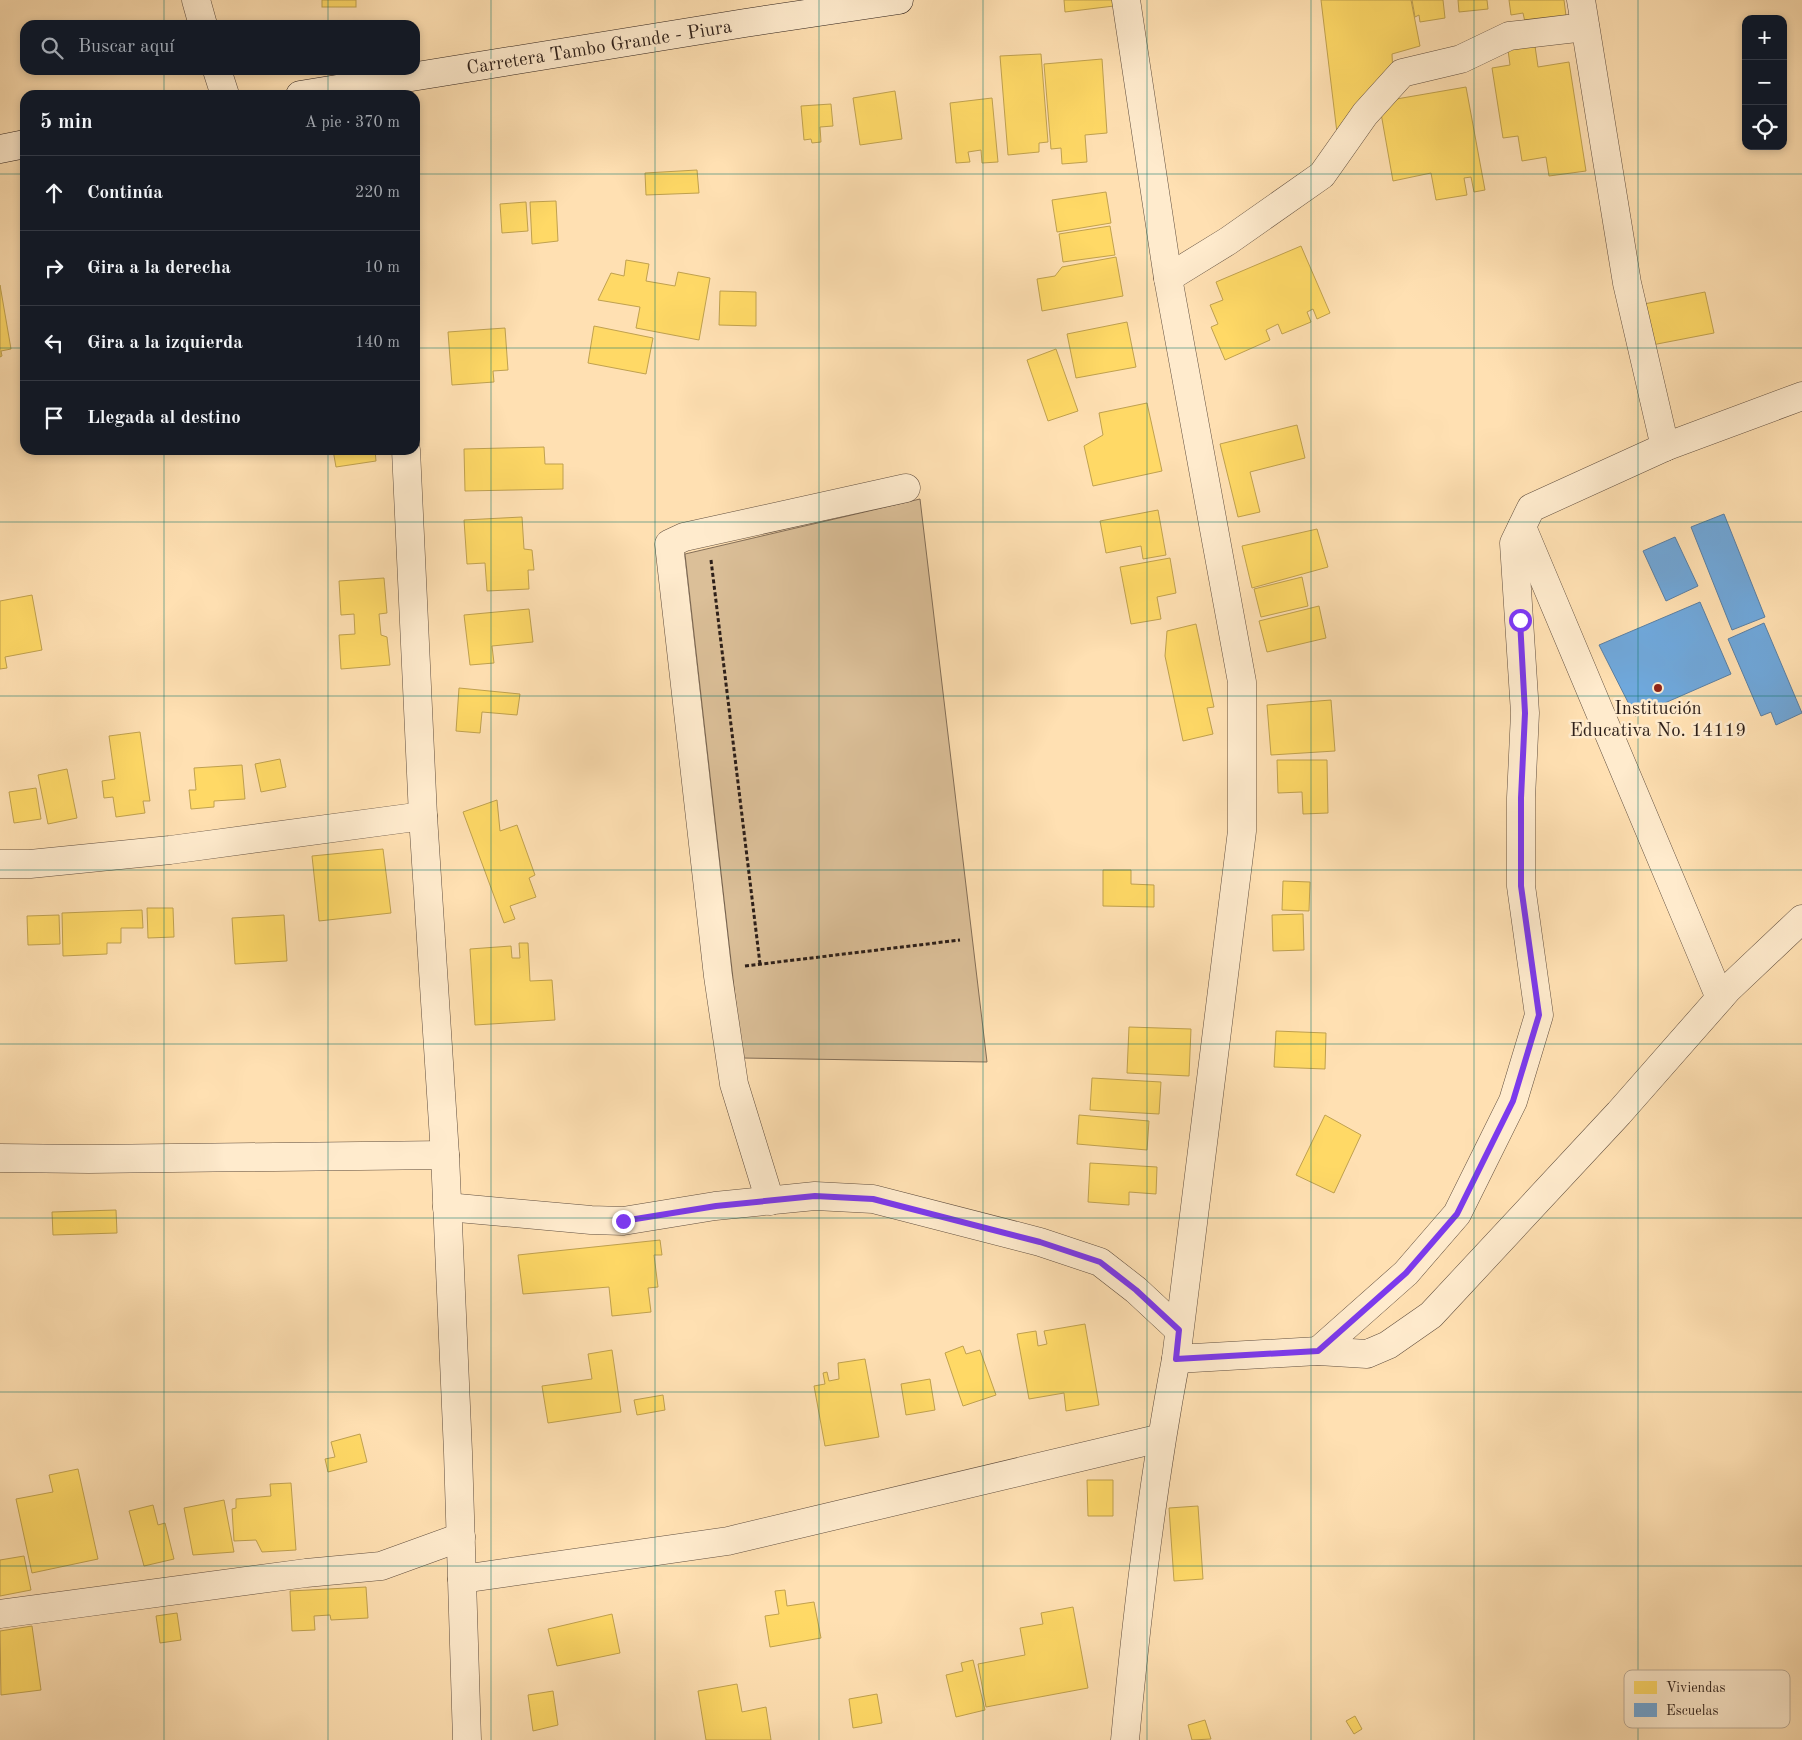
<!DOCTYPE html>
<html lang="es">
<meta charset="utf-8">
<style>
body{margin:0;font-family:"Old Standard TT",serif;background:#242831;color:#f1f3f6}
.controls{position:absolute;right:15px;top:15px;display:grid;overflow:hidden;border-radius:10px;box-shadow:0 2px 8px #0003}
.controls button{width:45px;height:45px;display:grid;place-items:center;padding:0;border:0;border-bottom:1px solid #363941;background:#171b24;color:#f1f3f6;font:25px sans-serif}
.stop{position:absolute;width:15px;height:15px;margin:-11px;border:4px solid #7c3aed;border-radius:50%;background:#fff}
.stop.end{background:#7c3aed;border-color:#fff;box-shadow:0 1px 5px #0008}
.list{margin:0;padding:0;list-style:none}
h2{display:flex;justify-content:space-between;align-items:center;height:65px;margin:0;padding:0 20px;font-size:21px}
h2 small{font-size:16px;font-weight:400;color:#9ea1a6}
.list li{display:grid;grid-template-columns:32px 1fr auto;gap:15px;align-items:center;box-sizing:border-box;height:75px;padding:0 20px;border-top:1px solid #363941}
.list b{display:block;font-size:19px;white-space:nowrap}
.list em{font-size:16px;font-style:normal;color:#9ea1a6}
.icon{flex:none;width:28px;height:28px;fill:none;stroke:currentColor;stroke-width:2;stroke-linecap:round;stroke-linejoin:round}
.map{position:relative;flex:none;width:1802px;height:1740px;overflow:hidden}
.search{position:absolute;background:#171b24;box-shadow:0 2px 8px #0003;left:20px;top:20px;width:400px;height:55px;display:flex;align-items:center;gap:12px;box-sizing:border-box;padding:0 18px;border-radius:15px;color:#9ea1a6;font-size:19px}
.panel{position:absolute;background:#171b24;box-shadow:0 2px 8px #0003;left:20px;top:90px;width:400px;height:365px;border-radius:15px}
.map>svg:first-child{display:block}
.garden{fill:#dbbf98;stroke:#846f58}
.homes{fill:#ffd966;stroke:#c0a14f}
.schools{fill:#6fa8dc;stroke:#5b7fa2}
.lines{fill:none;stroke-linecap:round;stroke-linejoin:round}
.minor-casing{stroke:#624f3f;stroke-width:29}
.secondary-casing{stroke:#2d1f19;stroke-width:29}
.path{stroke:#2d1f19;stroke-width:3;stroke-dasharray:4 2.5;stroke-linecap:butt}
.minor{stroke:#ffebcd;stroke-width:28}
.secondary{stroke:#ffebcd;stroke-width:28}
.route{stroke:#7c3aed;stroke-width:6}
.grid{fill:none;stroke:#0f766e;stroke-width:1;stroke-opacity:0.55}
.poi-dot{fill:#8f2418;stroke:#ffebcd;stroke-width:2}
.labels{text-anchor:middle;stroke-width:5;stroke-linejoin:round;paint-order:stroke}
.street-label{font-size:19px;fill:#2d1f19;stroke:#ffebcd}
.poi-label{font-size:19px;fill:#2d1f19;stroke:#ffebcd}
.key{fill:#ffebcd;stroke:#c0ae97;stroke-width:1}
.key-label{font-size:14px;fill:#2d1f19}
</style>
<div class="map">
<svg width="1802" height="1740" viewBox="0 0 1802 1740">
<rect width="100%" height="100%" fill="#ffe0b2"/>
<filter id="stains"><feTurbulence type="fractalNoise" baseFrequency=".004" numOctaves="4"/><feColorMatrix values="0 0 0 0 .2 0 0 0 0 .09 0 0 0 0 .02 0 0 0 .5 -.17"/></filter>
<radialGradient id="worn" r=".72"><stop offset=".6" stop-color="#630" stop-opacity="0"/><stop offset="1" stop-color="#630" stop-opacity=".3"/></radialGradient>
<path class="garden" d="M920 499 987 1062 742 1058 685 554Z"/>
<g class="homes">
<rect x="322" y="0" width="34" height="7"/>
<path d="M1064 0H1113L1114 6 1065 12Z"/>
<path d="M1321 0H1411L1420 46 1392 54 1393 75 1337 133Z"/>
<path d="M1412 0H1443L1445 18 1420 22 1419 15 1415 17Z"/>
<path d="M1458 0H1487L1488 9 1459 12Z"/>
<path d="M1509 0H1564L1566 16 1525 22 1523 13 1511 15Z"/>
<path d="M1535 46 1538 67 1569 62 1586 171 1549 176 1546 157 1522 161 1518 136 1503 138 1492 68 1510 65 1508 50Z"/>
<path d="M1041 54 1048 142 1039 143V152L1008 155 1000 56Z"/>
<path d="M1102 59 1107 133 1085 135 1087 162 1062 164 1061 148 1051 149 1044 64Z"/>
<path d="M1466 87 1485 190 1474 192 1471 177 1464 178 1467 195 1436 200 1431 173 1393 181 1379 102Z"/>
<path d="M895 91 902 139 860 145 853 98Z"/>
<path d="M992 98 998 162 982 163 981 150 968 152 970 162 956 163 950 103Z"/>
<path d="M831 104 833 126 820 127 821 142 812 143 811 139 804 140 801 106Z"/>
<path d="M697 170 699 193 646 195 645 173Z"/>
<path d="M1106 192 1111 223 1057 232 1052 200Z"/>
<path d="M556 201 558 241 532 244 530 202Z"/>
<path d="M526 202 528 231 502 233 500 204Z"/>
<path d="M1110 226 1115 255 1063 262 1059 234Z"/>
<path d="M1301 246 1330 313 1317 319 1313 309 1307 312 1311 322 1282 334 1278 324 1266 330 1270 340 1225 360 1211 327 1218 324 1210 305 1223 300 1216 282Z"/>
<path d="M1116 257 1123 296 1042 311 1037 279 1055 276 1062 267Z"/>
<path d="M626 260 649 264 646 281 675 286 678 272 710 278 699 340 636 328 640 307 598 300 611 273 624 276Z"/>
<path d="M0 285 11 349 1 351 2 356 0 357Z"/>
<path d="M720 291 756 292V326L719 325Z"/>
<path d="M1705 292 1714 333 1652 345 1644 304Z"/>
<path d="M1127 322 1136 367 1076 378 1067 334Z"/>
<path d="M594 326 653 338 646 374 588 363Z"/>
<path d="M505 328 508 370 493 371 494 382 452 385 448 332Z"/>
<path d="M1056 349 1078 411 1048 421 1027 360Z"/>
<path d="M1147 403 1162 471 1093 486 1084 446 1103 435 1099 413Z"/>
<path d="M1297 425 1305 458 1250 472 1260 512 1238 517 1220 444Z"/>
<path d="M544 447 545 464H563V489L465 491 464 449Z"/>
<path d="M333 450H375L376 461 336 467Z"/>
<path d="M1158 510 1166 555 1143 559 1141 546 1106 553 1100 521Z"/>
<path d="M522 517 524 549 532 550 534 570H528L529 589 487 591 485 563 467 564 464 520Z"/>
<path d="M1317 529 1328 567 1252 588 1242 546Z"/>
<path d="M1170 558 1176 593 1157 597 1161 619 1131 624 1120 567Z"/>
<path d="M1302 577 1308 606 1261 617 1254 589Z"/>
<path d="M384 578 387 613 379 614 381 635 387 637 390 665 341 669 339 635 355 634 354 614 341 615 339 581Z"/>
<path d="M32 595 42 650 5 657 7 668 0 669V601Z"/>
<path d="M1319 606 1326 638 1267 652 1259 621Z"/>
<path d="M529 609 533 642 492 646 494 663 470 665 464 615Z"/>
<path d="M1196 624 1214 707 1207 708 1213 734 1183 741 1165 656 1167 631Z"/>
<path d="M459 688 520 694 517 715 482 712 480 733 456 731Z"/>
<path d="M1331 700 1335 751 1271 755 1267 705Z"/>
<path d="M140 732 150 801H143L145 813 116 817 113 797 104 798 102 781 115 779 109 736Z"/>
<path d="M280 759 286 787 261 792 255 764Z"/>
<path d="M1277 760H1327L1328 813 1303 814 1302 792 1278 793Z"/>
<path d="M242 765 245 799 214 801V807L191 809 189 790H196L194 768Z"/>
<path d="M67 769 77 818 48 824 38 775Z"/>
<path d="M36 788 41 819 14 823 9 792Z"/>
<path d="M497 800 500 831 517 825 535 875 529 878 536 897 510 906 515 919 504 923 463 812Z"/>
<path d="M383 849 391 913 319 921 312 856Z"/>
<path d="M1103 870H1131V884L1154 885V907L1103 906Z"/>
<path d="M1283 881 1310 882 1309 911 1282 910Z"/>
<path d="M147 908H173L174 937 148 938Z"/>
<path d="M142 910 143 928H121V943H107V954L63 956 62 913Z"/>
<path d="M1303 914 1304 950 1273 951 1272 915Z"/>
<path d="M59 915 60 944 28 945 27 916Z"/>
<path d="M284 915 287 961 235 964 232 918Z"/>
<path d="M519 943H528L530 981 552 980 555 1020 475 1025 470 949 511 946 512 958H520Z"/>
<path d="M1129 1027 1191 1029 1189 1076 1127 1073Z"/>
<path d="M1276 1031 1326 1033 1325 1069 1274 1067Z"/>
<path d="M1092 1078 1161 1082 1159 1114 1090 1110Z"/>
<path d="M1079 1115 1149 1121 1147 1150 1077 1144Z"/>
<path d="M1325 1115 1361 1135 1334 1193 1296 1175Z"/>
<path d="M1090 1163 1157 1167 1156 1194 1129 1192V1205L1088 1202Z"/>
<path d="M116 1210 117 1233 53 1235 52 1212Z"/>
<path d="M660 1240 662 1255H654L658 1287 648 1288 651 1312 612 1316 609 1287 523 1294 518 1255Z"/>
<path d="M1085 1324 1099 1405 1066 1411 1064 1393 1029 1399 1017 1334 1036 1331 1038 1346 1047 1344 1044 1331Z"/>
<path d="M963 1346 966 1354 980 1350 996 1395 963 1406 945 1353Z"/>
<path d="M612 1350 621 1412 548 1423 542 1386 592 1379 588 1354Z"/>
<path d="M865 1359 879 1437 825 1446 814 1386 825 1384 823 1373 827 1372 829 1381 839 1379 838 1363Z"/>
<path d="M930 1379 935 1410 906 1415 901 1384Z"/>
<path d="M663 1395 665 1410 637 1415 634 1400Z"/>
<path d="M360 1434 367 1462 328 1472 325 1459 335 1457 331 1442Z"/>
<path d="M78 1469 98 1559 32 1573 16 1499 53 1492 49 1475Z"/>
<path d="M1087 1480H1113V1516H1088Z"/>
<path d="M291 1483 296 1550 262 1552 256 1540 234 1541 232 1509 236 1508V1499L271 1496 270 1484Z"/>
<path d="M224 1500 234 1552 193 1555 184 1508Z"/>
<path d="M153 1505 158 1525 165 1523 174 1559 144 1566 129 1511Z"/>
<path d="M1198 1506 1203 1579 1174 1581 1169 1508Z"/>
<path d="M24 1556 31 1590 0 1596V1560Z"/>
<path d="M366 1587 368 1618 331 1620 330 1615 314 1616 315 1630 292 1631 290 1591Z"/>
<path d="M785 1590 787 1606 814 1602 821 1638 770 1647 765 1616 779 1614 775 1591Z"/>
<path d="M1073 1607 1088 1688 986 1707 978 1664 1025 1655 1020 1628 1043 1624 1041 1613Z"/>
<path d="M177 1613 181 1640 160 1643 156 1616Z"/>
<path d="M612 1614 620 1653 557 1666 548 1629Z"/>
<path d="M32 1626 41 1690 1 1695 0 1631Z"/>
<path d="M973 1660 985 1710 956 1717 946 1675 963 1671 961 1663Z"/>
<path d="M737 1684 742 1712 766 1707 771 1740H706L698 1691Z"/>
<path d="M553 1691 558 1725 533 1731 528 1695Z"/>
<path d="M877 1694 882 1723 853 1728 849 1699Z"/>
<path d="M1355 1716 1362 1729 1354 1734 1346 1721Z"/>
<path d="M1205 1720 1211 1739 1192 1740 1188 1725Z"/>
</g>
<g class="schools">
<path d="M1724 514 1765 617 1732 630 1691 527Z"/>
<path d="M1675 537 1698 586 1666 601 1643 551Z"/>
<path d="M1700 602 1731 674 1635 716 1599 645Z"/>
<path d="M1764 623 1802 713 1776 725 1771 712 1761 716 1728 639Z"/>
</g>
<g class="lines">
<defs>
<g id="minor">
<path d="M196 0 203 25"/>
<path d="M1581 0 1627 283 1665 447"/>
<path d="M217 70 225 95"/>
<path d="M1168 278 1228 241 1322 175 1365 114 1402 73 1461 59 1509 36 1585 27"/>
<path d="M406 450 423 816 445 1155 458 1452 467 1740"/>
<path d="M1522 527 1720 998"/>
<path d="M0 864H30L170 850 423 816"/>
<path d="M0 1158 89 1159 445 1155"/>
<path d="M770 1201 734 1084 718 976 669 544 684 537 906 488"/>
<path d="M447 1207 591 1220 623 1221 715 1206 815 1196 873 1199 1040 1242 1100 1262 1136 1290 1179 1330"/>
<path d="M1318 1351 1406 1273 1457 1214 1513 1101 1539 1015 1521 886V798L1525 713 1514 543 1531 508 1665 447 1802 396"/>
<path d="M1176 1359 1318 1351 1367 1354 1388 1345 1431 1315 1619 1113 1728 989 1802 919"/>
<path d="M462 1579 728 1541 1161 1438"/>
<path d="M0 1614 306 1573 381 1566 461 1537"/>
<path d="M1125 1740C1137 1612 1152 1485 1176 1359L1242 831V682L1168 278 1126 0"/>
</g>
<g id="secondary">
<path d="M300 95 745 23 899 0"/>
<path d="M0 149 25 144"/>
</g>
</defs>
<use href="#minor" class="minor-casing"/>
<use href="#secondary" class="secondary-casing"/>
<g class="path">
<path d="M711 560 760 964"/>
<path d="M745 966 960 940"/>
</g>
<use href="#minor" class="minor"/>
<use href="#secondary" class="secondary"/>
</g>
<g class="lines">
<path class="route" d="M623 1221 716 1206 815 1196 873 1199 1040 1242 1100 1262 1136 1290 1179 1330 1176 1359 1318 1351 1406 1273 1457 1214 1513 1101 1539 1015 1521 886V798L1525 713 1520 620"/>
</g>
<path class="grid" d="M164 0V25M328 0V25M491 0V1740M655 0V1740M819 0V1740M983 0V1740M1147 0V1740M1311 0V1740M1474 0V1740M1638 0V1740M164 70V95M328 70V95M0 174H25M415 174H1802M0 348H25M415 348H1802M164 450V1740M328 450V1740M0 522H1802M0 696H1802M0 870H1802M0 1044H1802M0 1218H1802M0 1392H1802M0 1566H1802"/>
<circle class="poi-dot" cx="1658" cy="688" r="5"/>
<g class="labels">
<g class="street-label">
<text transform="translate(599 46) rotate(-9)" y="7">Carretera Tambo Grande - Piura</text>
</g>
<g class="poi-label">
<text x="1658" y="714">Institución<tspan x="1658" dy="22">Educativa No. 14119</tspan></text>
</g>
</g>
<rect x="1624" y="1670" width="166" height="58" rx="8" class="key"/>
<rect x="1634" y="1681" width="23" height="13" fill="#ffd966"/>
<rect x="1634" y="1703" width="23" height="14" fill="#6fa8dc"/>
<g class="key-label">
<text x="1666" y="1692">Viviendas</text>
<text x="1666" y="1715">Escuelas</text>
</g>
<rect width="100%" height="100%" filter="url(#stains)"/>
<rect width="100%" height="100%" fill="url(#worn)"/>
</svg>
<div class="controls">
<button>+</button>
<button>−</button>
<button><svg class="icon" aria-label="locate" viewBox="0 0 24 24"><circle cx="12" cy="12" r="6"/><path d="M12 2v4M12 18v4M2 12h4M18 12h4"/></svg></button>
</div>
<div class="stop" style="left:1520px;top:620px"></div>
<div class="stop end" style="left:623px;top:1221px"></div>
<div class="search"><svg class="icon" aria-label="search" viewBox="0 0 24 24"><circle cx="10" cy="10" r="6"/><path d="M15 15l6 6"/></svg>Buscar aquí</div>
<section class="panel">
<h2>5 min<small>A pie · 370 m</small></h2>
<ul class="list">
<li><svg class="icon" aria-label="ahead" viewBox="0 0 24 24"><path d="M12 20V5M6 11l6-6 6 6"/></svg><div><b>Continúa</b></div><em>220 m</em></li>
<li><svg class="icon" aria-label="right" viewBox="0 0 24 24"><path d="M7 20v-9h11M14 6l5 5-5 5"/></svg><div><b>Gira a la derecha</b></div><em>10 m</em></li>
<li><svg class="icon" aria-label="left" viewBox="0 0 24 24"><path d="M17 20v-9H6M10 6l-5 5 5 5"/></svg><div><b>Gira a la izquierda</b></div><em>140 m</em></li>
<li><svg class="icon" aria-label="arrive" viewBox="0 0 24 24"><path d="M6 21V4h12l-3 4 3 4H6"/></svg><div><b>Llegada al destino</b></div></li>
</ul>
</section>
</div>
